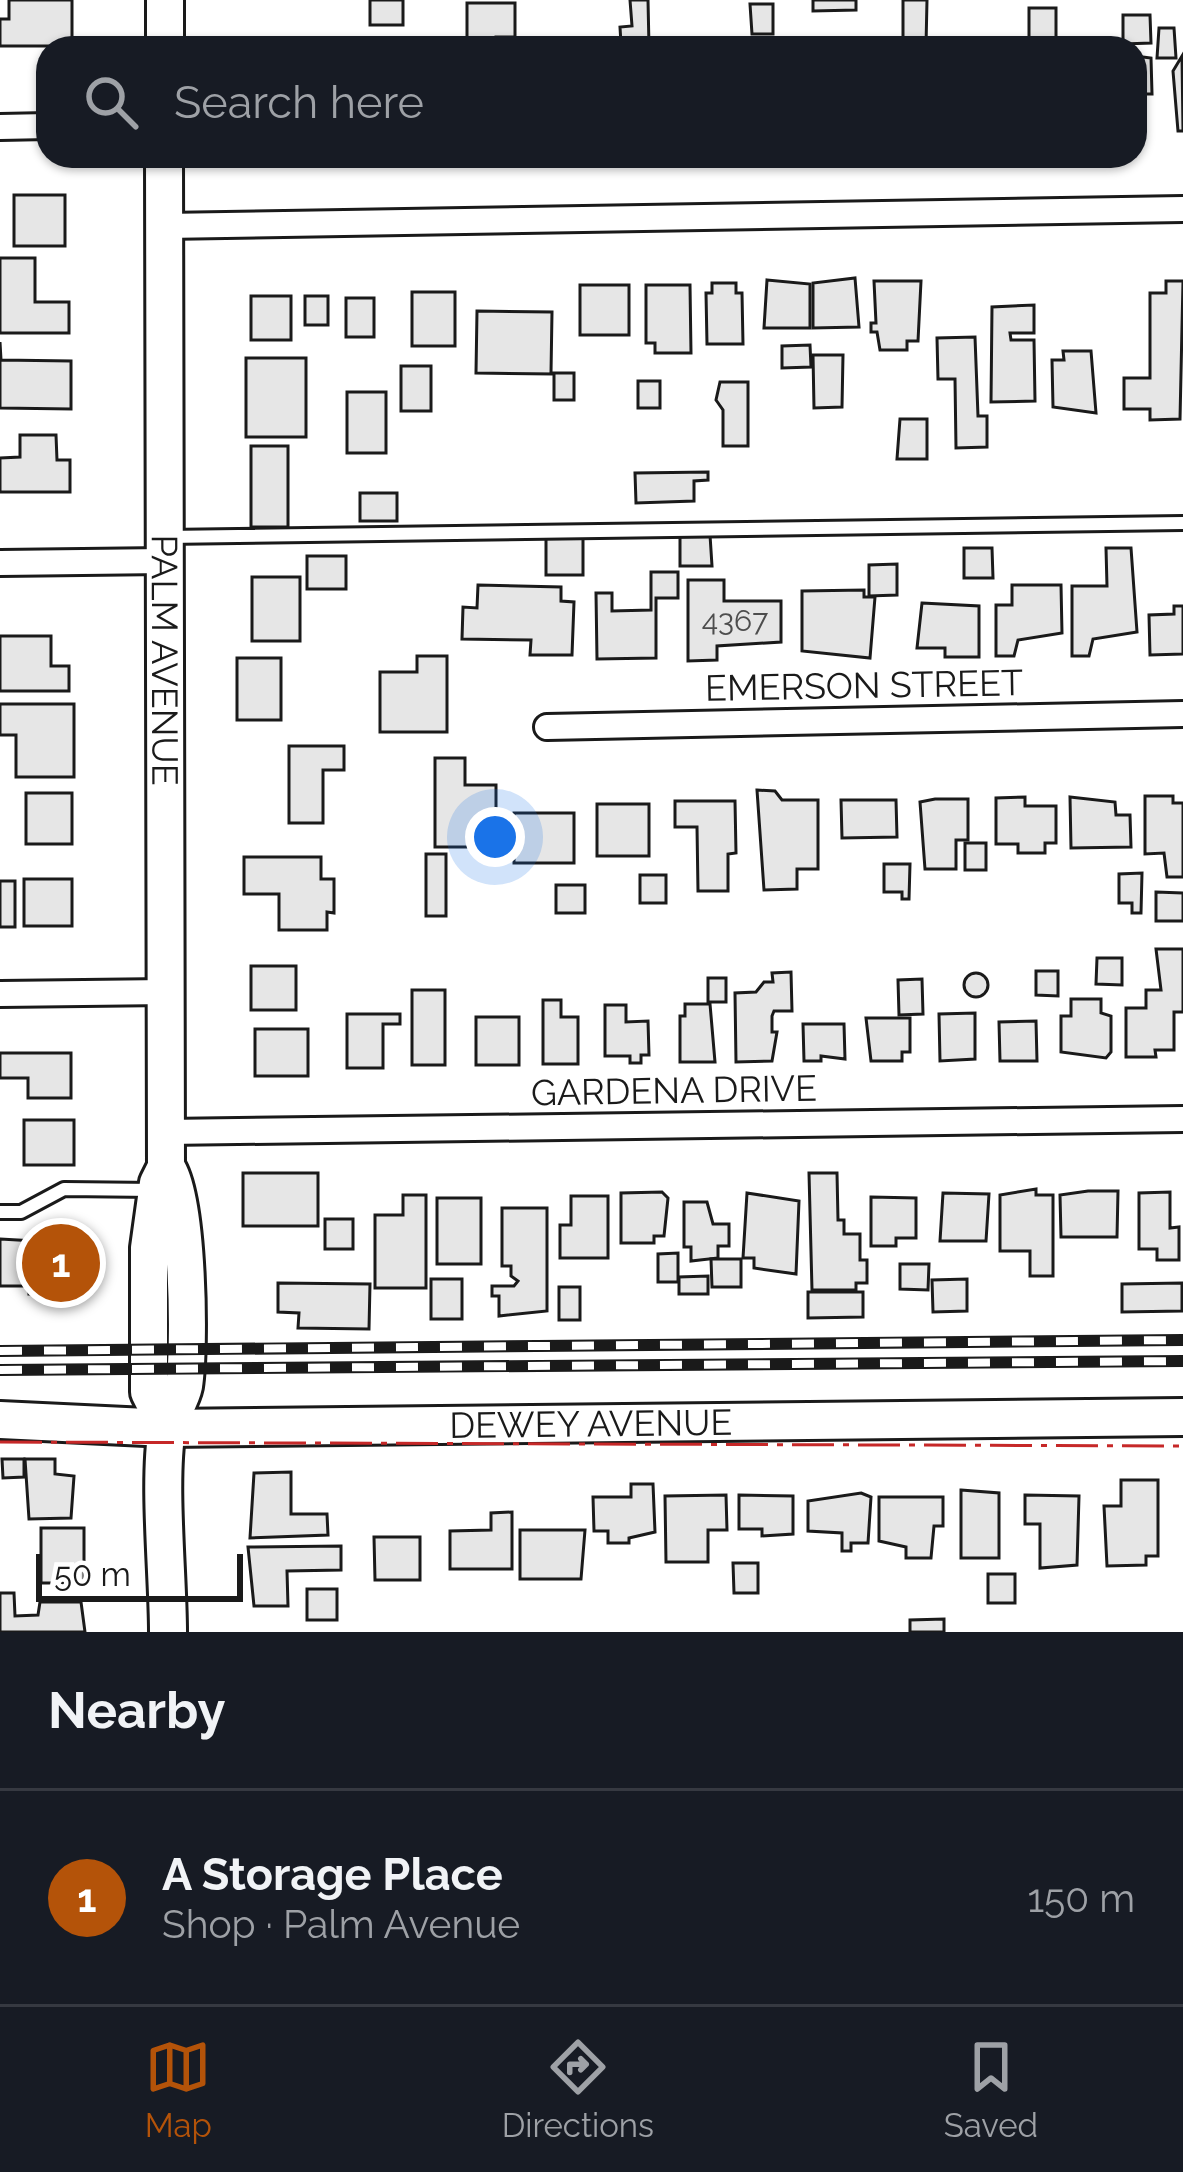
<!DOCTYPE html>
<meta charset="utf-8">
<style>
body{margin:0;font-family:Raleway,sans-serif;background:#20242c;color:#f1f3f6}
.scale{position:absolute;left:36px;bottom:30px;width:207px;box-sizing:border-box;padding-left:12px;border:6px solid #1a1a1a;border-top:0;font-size:33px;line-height:42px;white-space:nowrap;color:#1a1a1a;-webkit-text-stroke:9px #fff;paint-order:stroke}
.you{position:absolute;left:495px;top:837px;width:42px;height:42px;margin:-30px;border:9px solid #fff;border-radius:50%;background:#1a73e8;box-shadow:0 0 0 18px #1a73e833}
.badge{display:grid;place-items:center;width:78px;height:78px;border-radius:50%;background:#b45309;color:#fff;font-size:39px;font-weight:700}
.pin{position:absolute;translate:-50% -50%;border:6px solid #fff;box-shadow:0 3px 12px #0006}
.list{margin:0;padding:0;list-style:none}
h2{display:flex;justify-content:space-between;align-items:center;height:156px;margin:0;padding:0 48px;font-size:51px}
h2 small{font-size:39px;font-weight:400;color:#9ea1a6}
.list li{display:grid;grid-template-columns:78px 1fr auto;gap:36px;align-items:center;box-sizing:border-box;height:216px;padding:0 48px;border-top:3px solid #363941}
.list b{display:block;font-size:45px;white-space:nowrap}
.list p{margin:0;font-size:39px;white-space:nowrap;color:#9ea1a6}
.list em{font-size:39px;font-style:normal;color:#9ea1a6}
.icon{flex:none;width:66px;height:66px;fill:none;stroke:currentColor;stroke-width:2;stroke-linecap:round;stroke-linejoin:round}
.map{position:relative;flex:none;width:1183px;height:1632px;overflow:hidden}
.search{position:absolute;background:#171b24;box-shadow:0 3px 9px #0004;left:36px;right:36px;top:36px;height:132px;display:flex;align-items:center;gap:30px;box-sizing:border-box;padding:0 42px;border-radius:36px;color:#9ea1a6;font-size:45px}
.sheet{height:372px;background:#171b24}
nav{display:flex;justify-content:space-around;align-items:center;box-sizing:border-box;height:168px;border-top:3px solid #363941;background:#171b24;font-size:33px;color:#9ea1a6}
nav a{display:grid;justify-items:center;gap:6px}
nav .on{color:#b45309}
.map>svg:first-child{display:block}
.building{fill:#e6e6e6;stroke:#1a1a1a;stroke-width:3}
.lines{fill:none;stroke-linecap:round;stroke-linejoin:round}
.lane-casing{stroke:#1a1a1a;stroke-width:18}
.street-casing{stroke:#1a1a1a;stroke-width:30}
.secondary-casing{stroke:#1a1a1a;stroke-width:42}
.lane{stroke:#fff;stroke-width:12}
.street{stroke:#fff;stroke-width:24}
.secondary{stroke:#fff;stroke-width:36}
.rail-casing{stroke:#1a1a1a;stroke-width:12}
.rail{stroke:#fff;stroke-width:8;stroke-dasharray:22;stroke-linecap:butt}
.power{stroke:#c62828;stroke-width:3;stroke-dasharray:42 9 6 9;stroke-linecap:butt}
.labels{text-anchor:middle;stroke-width:9;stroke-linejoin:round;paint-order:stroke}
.number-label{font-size:30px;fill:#4d4d4d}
.street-label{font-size:36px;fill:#1a1a1a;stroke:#fff}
</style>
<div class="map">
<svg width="1183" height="1632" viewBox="0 0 1183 1632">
<rect width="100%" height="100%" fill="#fff"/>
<g class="building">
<path d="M9 0H72V46H0V19H9Z"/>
<rect x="370" y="0" width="33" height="25"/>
<path d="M630 0H648L649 47 621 44 620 27 632 26Z"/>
<path d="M813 0H856V10L813 11Z"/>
<path d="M903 0H927L926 46H903Z"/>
<path d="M467 3H515V37H496V48H467Z"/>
<path d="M750 4H773V34H752Z"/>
<rect x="1029" y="8" width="27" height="40"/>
<path d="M1123 15H1150L1151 43 1123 44Z"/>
<path d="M1159 28H1174L1176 58H1157Z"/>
<path d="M1135 56 1151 58 1152 94H1138L1139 124Z"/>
<path d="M1182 56 1183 131H1178L1173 71Z"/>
<rect x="14" y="195" width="51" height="51"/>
<path d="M0 258H35V302H69V333H0Z"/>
<path d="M855 278 859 327 813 328V283Z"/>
<path d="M767 280 810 284V328H764Z"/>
<path d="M874 281H921L918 341H907V350H880L877 332H871V323H876Z"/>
<path d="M1166 281H1183L1180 419 1150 420V409H1124V378H1150V293H1166Z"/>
<path d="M712 283H736V293H742L743 344H707L706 293H712Z"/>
<rect x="580" y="285" width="49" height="50"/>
<path d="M646 285H690L691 353H655V343H646Z"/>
<rect x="412" y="292" width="43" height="54"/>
<rect x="251" y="296" width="40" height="44"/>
<rect x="305" y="296" width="23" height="29"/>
<rect x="346" y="298" width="28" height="39"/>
<path d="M1034 305V333H1010L1011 340H1034L1035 401 991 402 992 307Z"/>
<path d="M477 311 552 312 551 373H574V400H554V374L476 373Z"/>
<path d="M975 337 978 416H987V447L956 448 955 379H938L937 338Z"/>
<path d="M0 342 1 360 71 361V409L0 408Z"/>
<path d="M810 345 811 367 782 368V346Z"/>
<path d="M1063 351H1091L1096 413 1053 407 1052 360H1064Z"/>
<path d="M813 355H843L842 407 814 408Z"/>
<rect x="246" y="358" width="60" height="79"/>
<rect x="401" y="366" width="30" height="45"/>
<rect x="638" y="381" width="22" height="27"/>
<path d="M720 382H748V446H723V410L716 400Z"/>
<rect x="347" y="392" width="39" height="61"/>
<path d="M900 419H927V459H897Z"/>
<path d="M20 435H56L57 460H70V492H0V458L20 457Z"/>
<rect x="251" y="446" width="37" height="81"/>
<path d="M708 472V480L694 481V501L636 503 635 473Z"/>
<rect x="360" y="493" width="37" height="28"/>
<path d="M680 535H710L712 566H680Z"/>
<rect x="546" y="537" width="37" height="38"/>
<path d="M964 548H992L993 578H964Z"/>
<path d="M1106 548H1131L1137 632 1093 639 1089 656H1072V586H1107Z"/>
<rect x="307" y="556" width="39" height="33"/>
<path d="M897 564V595L869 596V565Z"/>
<path d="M651 572H678V598H656V658L597 659 596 593H612V611L651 610Z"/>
<rect x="252" y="577" width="48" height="64"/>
<path d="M688 580H724V601H781V642L717 646V660L688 661Z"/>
<path d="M478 585 561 587V601L574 602 572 655H530L531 640 462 639 463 607 477 608Z"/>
<path d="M1012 585H1061L1062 633 1018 640 1014 656H996V605H1012Z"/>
<path d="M864 590V597H875L870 658 802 651V591Z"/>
<path d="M922 603 979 606V657H945V648H917Z"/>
<path d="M1174 606H1183V654L1150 655 1149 615 1174 614Z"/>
<path d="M0 636H51V666H69V691H0Z"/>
<path d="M417 656H447V732H380V672H417Z"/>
<rect x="237" y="658" width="44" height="62"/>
<path d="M0 704H74V777H16V735H0Z"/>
<path d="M289 746H344V770H323V823H289Z"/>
<path d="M435 758H465V785H496V847H435Z"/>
<path d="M757 790 775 791 782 800H818V869H797V889L764 890Z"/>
<rect x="26" y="793" width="46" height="51"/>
<path d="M1145 796H1173V803H1183V877H1167L1164 853 1145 854Z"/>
<path d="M1025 797V806H1056V843H1045V853H1018V844H996V798Z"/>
<path d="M1070 797 1115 802 1116 815H1130L1131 847 1071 848Z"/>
<path d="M935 799H968V840H956V869H925L920 802Z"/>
<path d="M841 800H896L897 837 842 838Z"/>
<path d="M675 801H735L736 853 728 854V891H698L697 827H675Z"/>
<rect x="597" y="804" width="52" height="52"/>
<rect x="514" y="813" width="60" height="50"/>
<rect x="965" y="843" width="21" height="27"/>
<rect x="426" y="854" width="20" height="62"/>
<path d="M244 857H321V879H334V913L327 912V930H279V894H244Z"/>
<path d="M884 864H910L909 899H902V892H884Z"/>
<path d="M1142 873 1141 913H1132V903H1119V874Z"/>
<rect x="640" y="875" width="26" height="28"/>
<rect x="24" y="879" width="48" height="47"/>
<rect x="0" y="881" width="15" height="46"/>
<rect x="556" y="885" width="29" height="28"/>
<path d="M1156 892 1183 893V921H1156Z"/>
<path d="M1156 949H1183V1012H1174V1050H1155L1156 1057H1126V1008H1146V990H1161Z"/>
<path d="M1097 958H1122V985L1096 984Z"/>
<rect x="251" y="966" width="45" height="44"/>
<path d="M1036 971H1058V996L1036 995Z"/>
<path d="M791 972 792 1011H774L772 1016V1032H777L772 1061 736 1062 735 993 756 992 764 982H773L772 973Z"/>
<circle cx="976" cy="985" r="12"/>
<rect x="708" y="978" width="18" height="24"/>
<path d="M922 979 923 1014 899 1015 898 980Z"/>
<rect x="412" y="990" width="33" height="75"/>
<path d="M1071 999H1101V1013L1111 1016V1052L1106 1058 1061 1052V1016H1071Z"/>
<path d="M543 1000H561V1017H578V1064H543Z"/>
<path d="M685 1004H710L715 1062H680V1016H685Z"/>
<path d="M605 1005H626V1022L648 1021 649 1055H641V1063H630V1056H605Z"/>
<path d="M975 1013V1059L940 1061 939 1014Z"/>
<path d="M347 1014H400V1024H383V1068H347Z"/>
<rect x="476" y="1017" width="43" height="48"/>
<path d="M866 1018H910V1052H902V1061H871Z"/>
<path d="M1036 1021 1037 1061H1000L999 1022Z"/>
<path d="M803 1024H844L845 1059 821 1056V1061H804Z"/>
<rect x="255" y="1029" width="53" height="47"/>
<path d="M0 1053H71V1098H28V1078H0Z"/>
<rect x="24" y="1120" width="50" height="45"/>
<rect x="243" y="1173" width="75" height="53"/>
<path d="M809 1173H837L838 1220H844V1234H860V1260H867V1283H856V1290H812Z"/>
<path d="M1036 1189V1195H1053V1276H1030V1251H1000V1195Z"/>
<path d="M1088 1191H1118L1117 1237H1061L1060 1195Z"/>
<path d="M662 1192 668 1198 664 1236H654V1243H621V1193Z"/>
<path d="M1170 1192V1228L1179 1227V1260H1157V1249H1139V1193Z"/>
<path d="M747 1193 799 1201 796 1274 754 1268V1258H743Z"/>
<path d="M943 1193 989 1194 986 1241H940Z"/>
<path d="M403 1195H426V1288H375V1215H403Z"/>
<path d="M571 1196H608V1258H560V1225H571Z"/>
<path d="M871 1197 916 1198V1238H896V1246H871Z"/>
<rect x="437" y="1198" width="44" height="66"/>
<path d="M684 1202H707L713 1224H729V1246H718V1258L691 1261V1247H684Z"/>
<path d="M502 1208H547V1311L499 1316V1296H492V1286H514L518 1281 511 1276V1266H502Z"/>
<rect x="325" y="1219" width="28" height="30"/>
<path d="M0 1239 88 1244 89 1294H29V1286H0Z"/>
<path d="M678 1253V1282H658V1254Z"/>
<path d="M711 1259H741V1287H712Z"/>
<path d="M900 1264H929L928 1290 900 1289Z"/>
<path d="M708 1276V1294H679V1277Z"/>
<rect x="431" y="1279" width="31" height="40"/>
<path d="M967 1279V1311L933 1312 932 1280Z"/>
<path d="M278 1283 370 1284 369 1329 298 1328 299 1313 278 1312Z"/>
<path d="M1182 1283V1311L1122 1312V1284Z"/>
<rect x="559" y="1287" width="21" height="33"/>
<path d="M808 1292H863V1317L808 1318Z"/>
<path d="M2 1459H24V1477L3 1478Z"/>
<path d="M25 1459H55V1474L74 1476 71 1518 29 1519Z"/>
<path d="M291 1472V1514H327L328 1535 250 1538 254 1473Z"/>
<path d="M1121 1480H1158V1556H1146V1565L1107 1566 1104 1506H1121Z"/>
<path d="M631 1484H653L655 1532 629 1538V1543H608V1531H594L593 1497H631Z"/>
<path d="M961 1490 999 1493V1558H961Z"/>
<path d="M861 1493 871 1497 868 1543H851V1551H842V1533L808 1531V1501Z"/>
<path d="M726 1495 727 1530H708V1562H666L665 1496Z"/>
<path d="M739 1495 793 1496V1534L762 1536V1529H739Z"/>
<path d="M1025 1495 1079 1496 1077 1565 1040 1568V1524H1025Z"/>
<path d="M879 1497H943V1526H934L931 1558H906V1547L879 1541Z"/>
<path d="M512 1512V1569H450V1531L491 1530V1513Z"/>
<rect x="41" y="1528" width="43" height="55"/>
<path d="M520 1530H585L581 1579H520Z"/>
<path d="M374 1537H420V1580H375Z"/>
<path d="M341 1546V1570L287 1571 288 1606H254L248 1547Z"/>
<path d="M733 1563H758V1593H734Z"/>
<rect x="988" y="1574" width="27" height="29"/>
<rect x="307" y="1589" width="30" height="31"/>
<path d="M0 1593H14L15 1616 38 1615 40 1602H81L85 1632H0Z"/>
<path d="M944 1619V1632H910V1620Z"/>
</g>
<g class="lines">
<defs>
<g id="lane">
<path d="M166 537 1183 523"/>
<path d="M0 1212H21L64 1189 155 1190"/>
</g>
<g id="street">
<path d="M0 127 48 126"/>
<path d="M165 226 1183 209"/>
<path d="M0 563 165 561"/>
<path d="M547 727 1183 714"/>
<path d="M0 994 167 992"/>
<path d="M166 1132 1183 1119"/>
</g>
<g id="secondary">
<path d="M165 48V0"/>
<path id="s1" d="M164 156 166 1167 158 1183 149 1248V1392L167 1428"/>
<path d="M167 1168C188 1199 190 1346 184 1386 181 1401 170 1414 167 1429 158 1482 168 1575 168 1632"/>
<path id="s2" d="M0 1420 167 1428 1183 1417"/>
</g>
</defs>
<use href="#lane" class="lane-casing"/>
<use href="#street" class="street-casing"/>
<use href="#secondary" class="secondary-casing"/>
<use href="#lane" class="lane"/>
<use href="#street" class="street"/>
<use href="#secondary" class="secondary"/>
<defs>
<g id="rail">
<path d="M0 1351 1183 1340"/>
<path d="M0 1370 1183 1361"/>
</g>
</defs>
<use href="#rail" class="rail-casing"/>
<use href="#rail" class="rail"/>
<path class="power" d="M0 1442 1183 1446"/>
</g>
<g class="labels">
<g class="number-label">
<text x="735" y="631">4367</text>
</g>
<g class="street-label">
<text dy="13" stroke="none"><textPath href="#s1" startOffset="504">PALM AVENUE</textPath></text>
<text transform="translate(864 685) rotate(-1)" y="13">EMERSON STREET</text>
<text transform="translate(674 1090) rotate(-1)" y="13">GARDENA DRIVE</text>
<text dy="13" stroke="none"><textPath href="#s2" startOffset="591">DEWEY AVENUE</textPath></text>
</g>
</g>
</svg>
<div class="scale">50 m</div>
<div class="you"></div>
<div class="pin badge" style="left:61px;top:1263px">1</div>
<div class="search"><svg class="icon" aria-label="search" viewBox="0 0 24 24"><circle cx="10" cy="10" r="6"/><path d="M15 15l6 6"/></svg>Search here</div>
</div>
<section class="sheet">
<h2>Nearby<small></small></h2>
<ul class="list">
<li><span class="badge">1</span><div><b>A Storage Place</b><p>Shop · Palm Avenue</p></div><em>150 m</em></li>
</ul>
</section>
<nav>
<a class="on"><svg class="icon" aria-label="map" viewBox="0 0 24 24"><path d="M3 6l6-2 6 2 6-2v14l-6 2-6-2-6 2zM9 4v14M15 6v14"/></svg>Map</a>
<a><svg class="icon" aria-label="directions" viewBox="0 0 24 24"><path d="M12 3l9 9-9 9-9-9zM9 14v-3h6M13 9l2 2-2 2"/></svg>Directions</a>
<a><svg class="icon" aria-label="saved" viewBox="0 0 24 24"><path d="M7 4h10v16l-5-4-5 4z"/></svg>Saved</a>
</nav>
